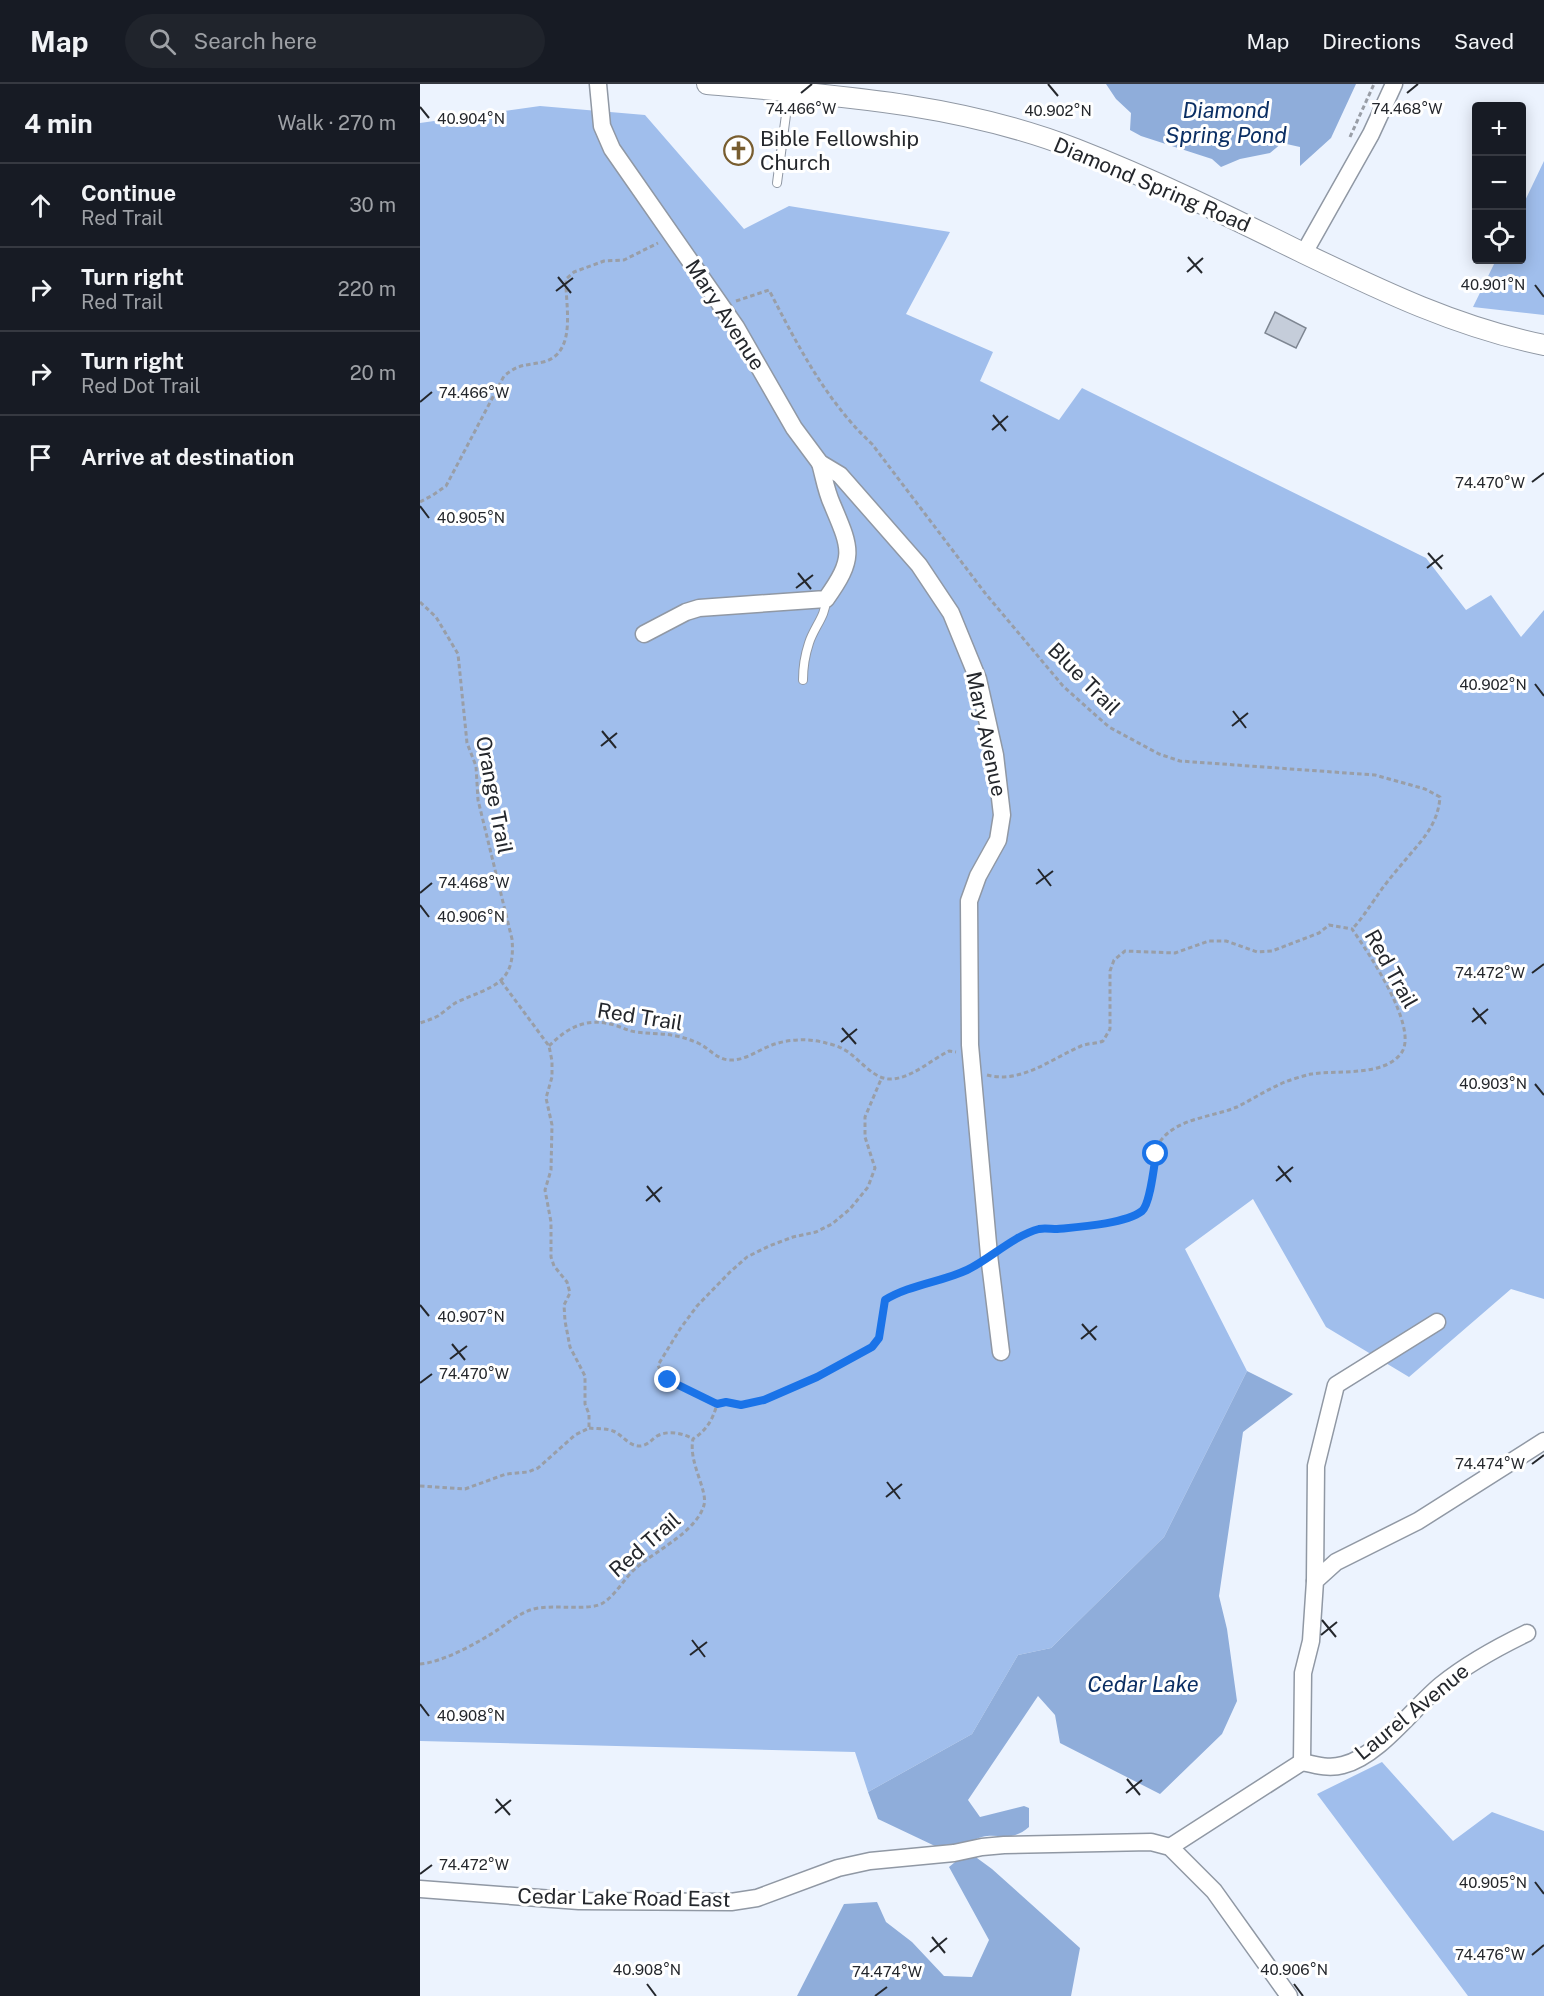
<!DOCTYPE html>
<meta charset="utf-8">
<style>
body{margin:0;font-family:"Public Sans",sans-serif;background:#20242c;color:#f1f3f6}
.controls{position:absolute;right:18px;top:18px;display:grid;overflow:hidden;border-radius:6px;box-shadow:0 3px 15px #0003}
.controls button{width:54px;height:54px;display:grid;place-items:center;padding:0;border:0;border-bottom:2px solid #363941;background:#171b24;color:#f1f3f6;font:30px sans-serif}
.stop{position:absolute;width:18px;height:18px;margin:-14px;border:4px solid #1a73e8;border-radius:50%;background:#fff}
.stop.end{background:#1a73e8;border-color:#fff;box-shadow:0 2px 6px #0008}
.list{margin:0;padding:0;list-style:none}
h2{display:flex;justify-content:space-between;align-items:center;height:78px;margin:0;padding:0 24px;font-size:26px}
h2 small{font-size:20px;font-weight:400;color:#9ea1a6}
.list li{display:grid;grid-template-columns:39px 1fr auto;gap:18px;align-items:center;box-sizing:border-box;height:84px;padding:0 24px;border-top:2px solid #363941}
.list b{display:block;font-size:22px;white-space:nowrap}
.list p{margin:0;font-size:20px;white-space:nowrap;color:#9ea1a6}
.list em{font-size:20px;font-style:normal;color:#9ea1a6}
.icon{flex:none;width:33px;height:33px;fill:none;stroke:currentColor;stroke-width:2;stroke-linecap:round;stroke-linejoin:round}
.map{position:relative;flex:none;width:1124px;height:1912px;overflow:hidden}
header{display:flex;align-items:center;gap:36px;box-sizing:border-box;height:84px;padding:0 30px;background:#171b24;border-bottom:2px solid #363941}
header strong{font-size:28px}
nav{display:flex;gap:33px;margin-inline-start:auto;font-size:21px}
.search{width:420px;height:54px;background:#20242c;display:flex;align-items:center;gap:15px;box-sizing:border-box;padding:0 21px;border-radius:33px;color:#9ea1a6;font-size:22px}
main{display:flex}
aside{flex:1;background:#171b24}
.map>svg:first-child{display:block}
.forest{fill:#a0beec}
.water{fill:#8fadda}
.building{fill:#c5cdda;stroke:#7e8692;stroke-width:1.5}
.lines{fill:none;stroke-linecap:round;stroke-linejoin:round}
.service-casing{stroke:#9098a4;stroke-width:10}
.minor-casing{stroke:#9098a4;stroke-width:19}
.tertiary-casing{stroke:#9098a4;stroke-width:22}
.path{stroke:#999ea7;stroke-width:3;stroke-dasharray:4.5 3;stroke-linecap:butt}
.service{stroke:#fff;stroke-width:8}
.minor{stroke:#fff;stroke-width:16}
.tertiary{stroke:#fff;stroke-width:20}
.route{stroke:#1a73e8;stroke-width:8}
.ticks{fill:none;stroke:#24272c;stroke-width:2}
.labels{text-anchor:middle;stroke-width:6;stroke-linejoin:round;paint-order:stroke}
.poi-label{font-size:21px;fill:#24272c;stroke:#fff;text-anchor:start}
.street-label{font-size:21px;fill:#24272c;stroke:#fff}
.water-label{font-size:22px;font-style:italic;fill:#0b2f64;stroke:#fff}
.ticks-label{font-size:15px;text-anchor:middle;fill:#24272c;stroke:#fff;stroke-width:6;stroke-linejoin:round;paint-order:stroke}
</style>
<header>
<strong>Map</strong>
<div class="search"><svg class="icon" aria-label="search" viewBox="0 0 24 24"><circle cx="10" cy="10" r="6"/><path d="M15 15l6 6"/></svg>Search here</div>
<nav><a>Map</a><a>Directions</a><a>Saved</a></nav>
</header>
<main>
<aside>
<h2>4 min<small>Walk · 270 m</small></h2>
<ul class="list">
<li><svg class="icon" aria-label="ahead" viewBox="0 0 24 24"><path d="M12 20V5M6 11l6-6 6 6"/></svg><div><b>Continue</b><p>Red Trail</p></div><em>30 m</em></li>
<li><svg class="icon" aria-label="right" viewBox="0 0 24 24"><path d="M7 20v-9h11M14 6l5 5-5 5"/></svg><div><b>Turn right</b><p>Red Trail</p></div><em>220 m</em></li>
<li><svg class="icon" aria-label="right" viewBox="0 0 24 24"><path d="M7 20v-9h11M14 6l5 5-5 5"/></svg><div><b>Turn right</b><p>Red Dot Trail</p></div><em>20 m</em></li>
<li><svg class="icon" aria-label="arrive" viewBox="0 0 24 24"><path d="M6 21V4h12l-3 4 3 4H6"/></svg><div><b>Arrive at destination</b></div></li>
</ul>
</aside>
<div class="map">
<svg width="1124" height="1912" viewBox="0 0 1124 1912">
<rect width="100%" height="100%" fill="#ecf3fe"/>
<g class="forest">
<path d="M120 22 225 31 324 145 369 122 530 148 486 230 573 268 560 297 639 336 662 304 1006 474 1046 526 1071 511 1101 553 1124 526V1215L1091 1205 989 1293 906 1243 833 1115 765 1165 827 1287 744 1453 631 1564 598 1571 552 1650 448 1708 435 1668 0 1657V39Z"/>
<path d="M1124 77V231L1053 223 1076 176H1102V123Z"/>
<path d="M962 1678 1033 1757 1072 1728 1124 1747V1912H1048L897 1710Z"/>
</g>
<g class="water">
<path d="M686 0H936L911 54 880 82V63L862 59 850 69 820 75 801 83 792 75 721 52 710 46 711 29 696 15Z"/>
<path d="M827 1287 873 1310 823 1348 799 1512 807 1545 817 1617 802 1650 740 1710 640 1659 635 1631 618 1612 548 1716 560 1733 604 1722 609 1724V1743C587 1762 574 1744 553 1757L557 1774 572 1785 660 1864 651 1912H377L424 1820 457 1818 466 1838 492 1858 524 1892 552 1893 569 1856 529 1783 540 1774 535 1760 515 1762 458 1735 448 1708 552 1650 598 1571 631 1564 744 1453Z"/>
</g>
<path class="building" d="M855 228 886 244 876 264 845 249Z"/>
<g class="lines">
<defs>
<g id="service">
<path d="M357 99 369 8"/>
<path d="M383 596C383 583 385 571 389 559 394 543 406 532 406 515"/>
</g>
<g id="minor">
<path d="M178 0 182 42 192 65 316 243 374 344 400 379 420 391 499 481 531 529 558 595 575 671 582 731 578 756 558 792 549 817 550 961 569 1171 581 1268"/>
<path d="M884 169 951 50 974 0"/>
<path d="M224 550 266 528 279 524 406 515C436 473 431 465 412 420 406 407 404 393 400 379"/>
<path d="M895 1497 896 1382 916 1301 1017 1238"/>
<path d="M882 1678 883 1589 891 1557 895 1497 916 1478 998 1437 1124 1357"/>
<path d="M750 1763 882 1678C895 1681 909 1685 923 1681 959 1672 993 1624 1021 1601 1047 1580 1078 1563 1107 1549"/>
<path d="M0 1805 159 1817 311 1818 337 1814 418 1784 450 1777 534 1769 562 1763 584 1761 731 1758 750 1763 794 1807 869 1912"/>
</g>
<path id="tertiary" d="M287 0C411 11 539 19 656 65 733 95 806 131 879 167 960 206 1036 243 1124 261"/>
</defs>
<use href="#service" class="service-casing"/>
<use href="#minor" class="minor-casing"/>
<use href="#tertiary" class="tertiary-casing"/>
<g class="path">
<path d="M930 53 954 0"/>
<path d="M316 217 349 206C378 262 406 317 452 360L565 509 643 602 689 643 739 670 760 677 955 691 1005 705 1020 713C1018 740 1003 755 987 774 976 787 964 801 955 815 947 826 941 836 932 845"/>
<path d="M0 418 13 411 26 402 84 292C100 279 105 282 123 278 158 269 145 221 146 195L154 188 184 177 204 176 238 159"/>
<path d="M0 518 16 533 38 570 47 659 56 682 58 716 92 855C96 901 72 902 37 918 30 922 24 928 18 932 12 935 6 937 0 939"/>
<path d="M81 897 129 962 132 977V993L126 1014 132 1041 131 1086 125 1106 131 1138V1173L134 1182 147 1198 150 1209 144 1221 145 1237 150 1263 165 1292V1320L169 1330V1344"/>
<path d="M129 962C148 943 167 933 194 941 202 943 208 947 216 948 242 951 252 948 278 959 289 964 296 975 309 976 325 977 338 966 352 961 369 955 388 954 406 959 411 960 418 962 423 965 439 973 453 997 473 995 493 993 511 976 529 967L536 968"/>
<path d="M567 991C601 1000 631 975 661 962 668 959 676 960 683 957L690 945V887L694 876 705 867 755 869 789 857H806L837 868 852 867 899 849 909 841 932 845C948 868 998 942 982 968 966 993 917 986 891 990 883 992 873 995 865 998 848 1005 833 1015 817 1023 793 1033 759 1034 742 1055 729 1070 737 1116 721 1127 703 1140 659 1143 637 1145 631 1145 624 1144 619 1145 606 1148 594 1158 582 1164"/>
<path d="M297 1320C278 1308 246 1305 238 1281L260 1245 277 1222 310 1188 327 1173 349 1162 373 1153 396 1148 412 1140 430 1125 448 1103 455 1084 445 1053V1033L462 993"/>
<path d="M169 1344C177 1345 186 1344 193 1347 203 1351 209 1363 221 1362 228 1361 231 1356 237 1352 248 1346 263 1349 273 1355"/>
<path d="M0 1402 45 1405 86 1390 108 1388 118 1384 155 1351 169 1344"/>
<path d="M0 1580C24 1578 59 1558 79 1545 89 1538 99 1530 110 1526 131 1519 168 1528 183 1519 196 1511 205 1493 217 1483 237 1466 277 1447 284 1421 288 1406 268 1378 273 1355 287 1346 293 1335 297 1320L306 1318 321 1321 344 1316 397 1293 452 1263 459 1254V1243L465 1216C493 1199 529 1200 556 1180"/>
</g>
<use href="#service" class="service"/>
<use href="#minor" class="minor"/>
<use href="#tertiary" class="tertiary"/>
</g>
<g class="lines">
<path class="route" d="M248 1296 297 1320 306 1318 321 1321 344 1316 397 1293 452 1263 459 1254 465 1216C489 1201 521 1198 547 1186 570 1175 593 1152 619 1145 624 1144 631 1145 637 1145 658 1143 705 1140 722 1127 730 1120 734 1083 736 1070"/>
</g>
<path class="ticks" d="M628 0 638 12M381 9 392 0M987 9 998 0M0 23 9 34M768 173 782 189M767 188 783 174M138 193 151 209M1115 201 1124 213M136 207 153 194M0 318 12 308M573 331 586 347M572 346 588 332M1112 398 1124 389M0 422 9 434M1008 469 1022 485M1007 484 1023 471M378 489 391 505M376 504 393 491M1115 600 1124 612M813 627 826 644M812 642 828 629M182 647 196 664M181 662 197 649M618 785 631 802M616 800 633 787M0 809 12 799M0 821 9 833M1112 889 1124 880M1053 924 1066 940M1052 938 1068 925M422 944 436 960M421 958 437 945M1115 1000 1124 1011M858 1082 871 1098M856 1097 873 1083M227 1102 240 1118M226 1117 242 1103M0 1221 9 1232M662 1240 676 1256M661 1255 677 1242M32 1260 45 1276M30 1275 47 1262M0 1299 12 1290M1112 1380 1124 1371M467 1398 480 1415M466 1413 482 1400M902 1536 916 1553M901 1551 917 1538M272 1556 285 1573M270 1571 287 1558M0 1620 9 1632M707 1695 720 1711M706 1709 722 1696M76 1715 90 1731M75 1729 91 1716M0 1790 12 1781M1115 1798 1124 1810M512 1853 525 1869M510 1868 527 1854M1112 1871 1124 1861M227 1900 236 1912M874 1900 883 1912M455 1912 467 1903"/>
<defs>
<symbol id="church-ring" viewBox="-11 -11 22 22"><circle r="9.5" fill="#fff" stroke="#785d2f" stroke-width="1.5"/><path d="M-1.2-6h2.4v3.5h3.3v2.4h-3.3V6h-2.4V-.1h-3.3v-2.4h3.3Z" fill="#785d2f"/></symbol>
</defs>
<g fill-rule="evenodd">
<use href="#church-ring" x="302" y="50" width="33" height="33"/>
</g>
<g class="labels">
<g class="poi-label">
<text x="340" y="62">Bible Fellowship<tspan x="340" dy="24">Church</tspan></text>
</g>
<g class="street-label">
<text transform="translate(732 101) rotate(23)" y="7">Diamond Spring Road</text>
<text transform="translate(305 231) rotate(57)" y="7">Mary Avenue</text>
<text transform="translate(664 595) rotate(45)" y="7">Blue Trail</text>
<text transform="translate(566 650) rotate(78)" y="7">Mary Avenue</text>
<text transform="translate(74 711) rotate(79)" y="7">Orange Trail</text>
<text transform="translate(971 885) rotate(61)" y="7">Red Trail</text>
<text transform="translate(220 933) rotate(9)" y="7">Red Trail</text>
<text transform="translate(225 1461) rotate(-41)" y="7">Red Trail</text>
<text transform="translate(992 1628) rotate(-39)" y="7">Laurel Avenue</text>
<text transform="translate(204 1814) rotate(1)" y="7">Cedar Lake Road East</text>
</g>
<g class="water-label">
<text x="806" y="34">Diamond<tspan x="806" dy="25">Spring Pond</tspan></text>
<text x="723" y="1608">Cedar Lake</text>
</g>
</g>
<g class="ticks-label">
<text x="381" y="30">74.466°W</text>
<text x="987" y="30">74.468°W</text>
<text x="638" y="32">40.902°N</text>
<text x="51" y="40">40.904°N</text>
<text x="1073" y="206">40.901°N</text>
<text x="54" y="314">74.466°W</text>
<text x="1070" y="404">74.470°W</text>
<text x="51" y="439">40.905°N</text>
<text x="1073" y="606">40.902°N</text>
<text x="54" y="804">74.468°W</text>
<text x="51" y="838">40.906°N</text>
<text x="1070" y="894">74.472°W</text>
<text x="1073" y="1005">40.903°N</text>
<text x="51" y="1238">40.907°N</text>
<text x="54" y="1295">74.470°W</text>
<text x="1070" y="1385">74.474°W</text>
<text x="51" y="1637">40.908°N</text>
<text x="54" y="1786">74.472°W</text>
<text x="1073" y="1804">40.905°N</text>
<text x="1070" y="1876">74.476°W</text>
<text x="227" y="1891">40.908°N</text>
<text x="874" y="1891">40.906°N</text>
<text x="467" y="1893">74.474°W</text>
</g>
</svg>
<div class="controls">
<button>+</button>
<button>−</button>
<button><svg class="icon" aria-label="locate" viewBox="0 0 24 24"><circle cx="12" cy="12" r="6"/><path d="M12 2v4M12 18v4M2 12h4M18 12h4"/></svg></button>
</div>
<div class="stop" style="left:736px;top:1070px"></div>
<div class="stop end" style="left:248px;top:1296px"></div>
</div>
</main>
